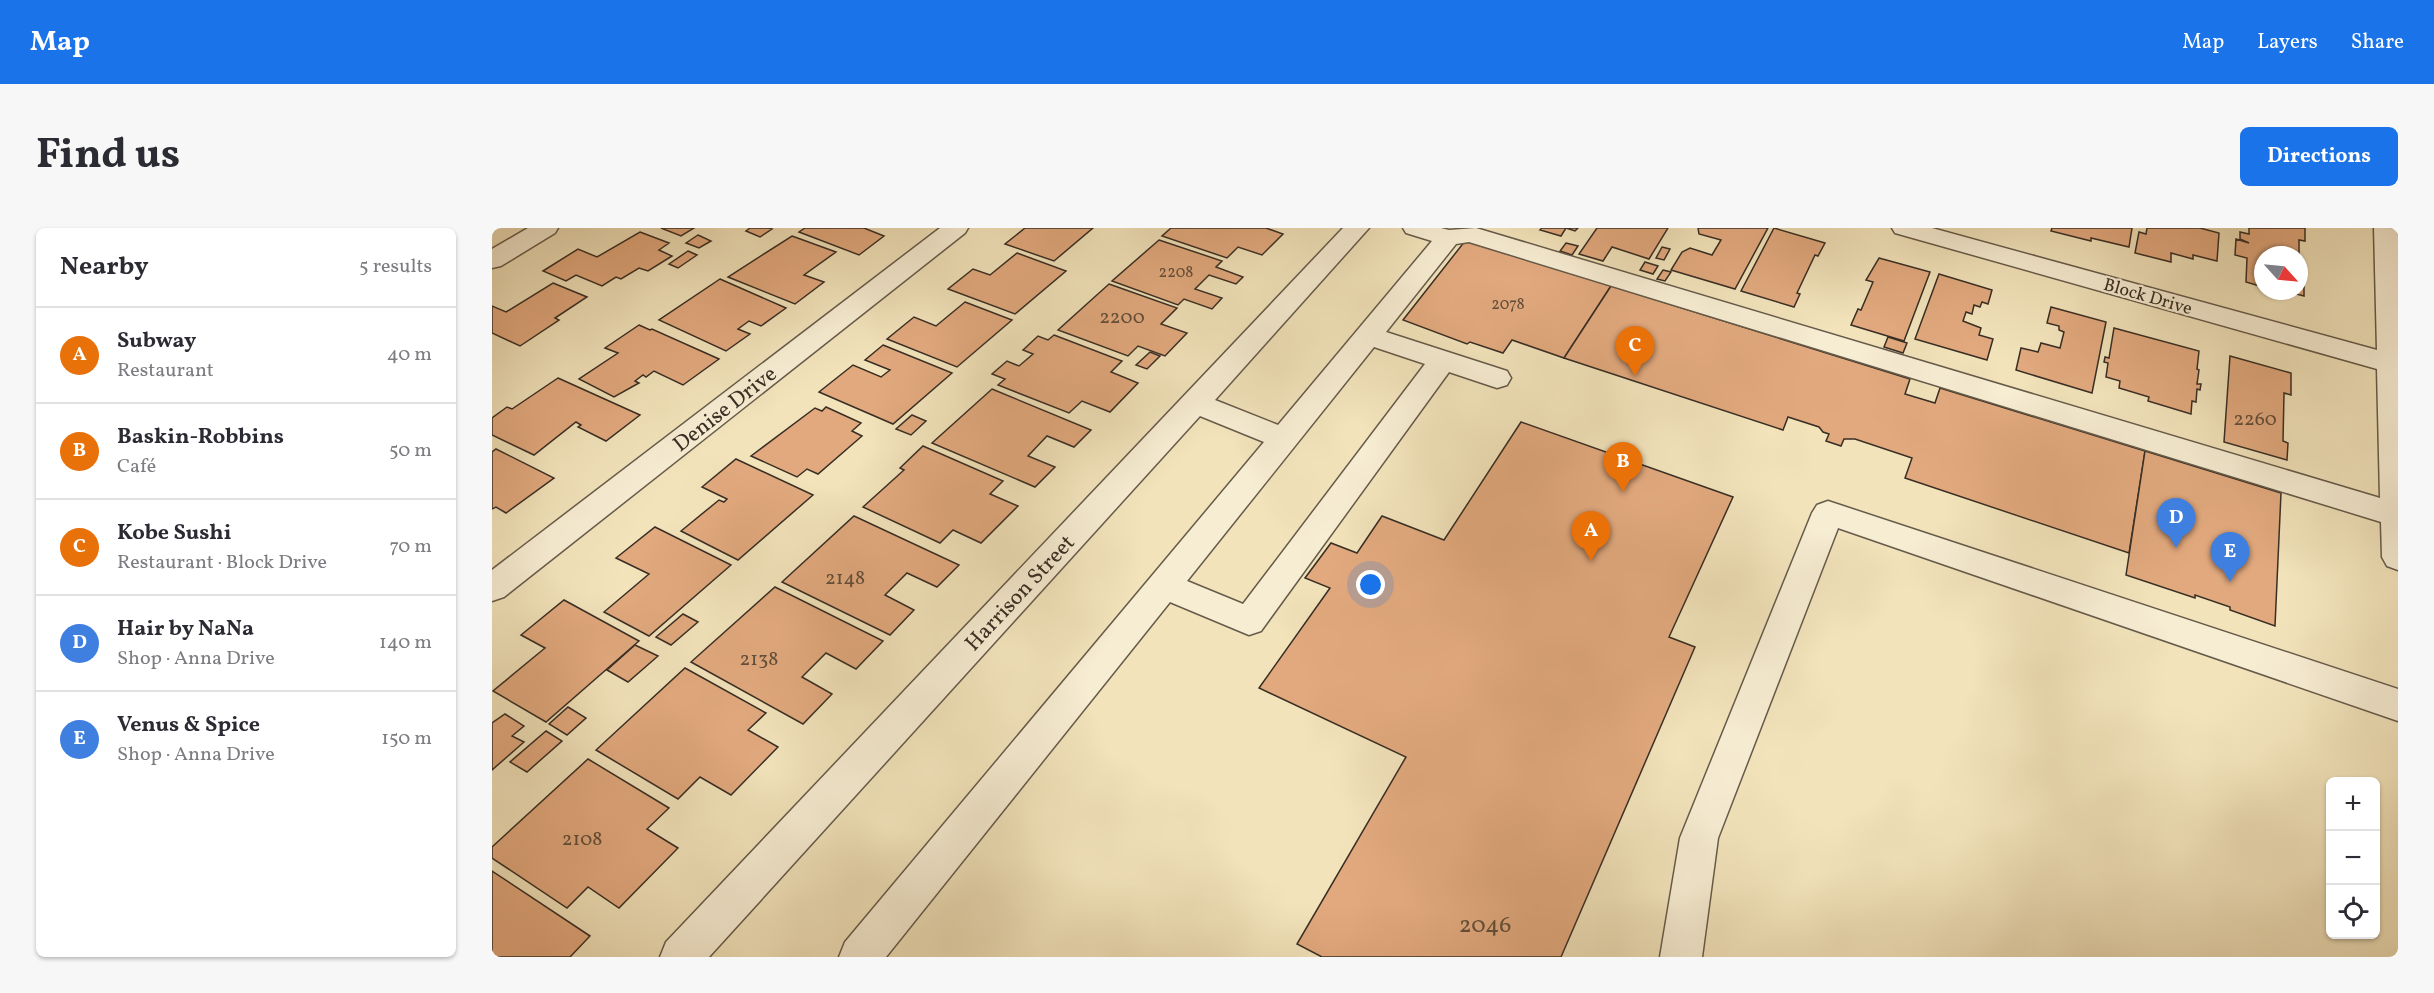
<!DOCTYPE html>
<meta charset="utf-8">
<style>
body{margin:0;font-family:Vollkorn,serif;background:#f7f7f7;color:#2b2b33}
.controls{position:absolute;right:18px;bottom:18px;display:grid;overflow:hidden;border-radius:9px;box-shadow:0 2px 4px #0004}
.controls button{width:54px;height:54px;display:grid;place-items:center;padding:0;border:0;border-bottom:2px solid #e1e1e2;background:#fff;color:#2b2b33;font:30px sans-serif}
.compass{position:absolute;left:1762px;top:18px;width:54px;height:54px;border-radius:50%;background:#fff;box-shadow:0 2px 4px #0004;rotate:117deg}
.you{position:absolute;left:879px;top:357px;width:21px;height:21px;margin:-15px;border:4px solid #fff;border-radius:50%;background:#1a73e8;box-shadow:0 0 0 9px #1a73e833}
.badge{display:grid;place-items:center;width:39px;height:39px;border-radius:50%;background:#1a73e8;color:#fff;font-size:20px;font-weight:700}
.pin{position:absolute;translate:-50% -50px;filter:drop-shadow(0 2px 3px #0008)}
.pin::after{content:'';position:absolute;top:32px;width:21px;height:18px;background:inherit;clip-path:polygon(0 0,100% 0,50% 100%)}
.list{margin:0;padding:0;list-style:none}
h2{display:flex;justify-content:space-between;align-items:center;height:78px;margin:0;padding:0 24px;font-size:26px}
h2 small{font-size:20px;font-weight:400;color:#7c7c81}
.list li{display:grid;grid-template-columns:39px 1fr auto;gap:18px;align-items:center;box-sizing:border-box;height:96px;padding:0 24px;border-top:2px solid #e1e1e2}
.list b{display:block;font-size:22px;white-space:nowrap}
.list p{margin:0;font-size:20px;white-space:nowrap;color:#7c7c81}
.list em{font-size:20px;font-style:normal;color:#7c7c81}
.icon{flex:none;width:33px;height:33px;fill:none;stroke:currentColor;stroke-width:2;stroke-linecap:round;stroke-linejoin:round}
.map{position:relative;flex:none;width:1906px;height:729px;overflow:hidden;border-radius:9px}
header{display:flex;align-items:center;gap:36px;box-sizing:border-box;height:84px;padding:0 30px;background:#1a73e8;color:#fff}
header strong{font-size:28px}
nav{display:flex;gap:33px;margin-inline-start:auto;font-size:21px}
.intro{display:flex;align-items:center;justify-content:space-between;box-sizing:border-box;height:144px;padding:0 36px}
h1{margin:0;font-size:42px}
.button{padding:15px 27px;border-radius:9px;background:#1a73e8;color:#fff;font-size:21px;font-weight:700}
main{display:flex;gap:36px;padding:0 36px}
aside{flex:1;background:#fff;border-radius:9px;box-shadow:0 2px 4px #0004}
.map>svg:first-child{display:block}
.building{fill:#e2a97e;stroke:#382e24;stroke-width:1.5}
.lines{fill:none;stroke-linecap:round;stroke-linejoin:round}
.minor-casing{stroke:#665b4a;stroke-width:3}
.minor{fill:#f7edd3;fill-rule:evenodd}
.labels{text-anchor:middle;stroke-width:4.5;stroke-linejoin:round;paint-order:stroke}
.far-number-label{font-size:16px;fill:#624d3a}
.far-street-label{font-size:18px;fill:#382e24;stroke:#f7edd3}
.number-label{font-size:20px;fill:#624d3a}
.street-label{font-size:22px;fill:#382e24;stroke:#f7edd3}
.near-number-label{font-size:24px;fill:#624d3a}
</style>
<header>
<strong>Map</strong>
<nav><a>Map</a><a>Layers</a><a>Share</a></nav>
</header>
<div class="intro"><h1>Find us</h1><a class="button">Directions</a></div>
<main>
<aside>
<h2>Nearby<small>5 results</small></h2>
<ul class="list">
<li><span class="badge" style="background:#e8710a">A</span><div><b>Subway</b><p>Restaurant</p></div><em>40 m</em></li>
<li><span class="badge" style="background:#e8710a">B</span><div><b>Baskin-Robbins</b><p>Café</p></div><em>50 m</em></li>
<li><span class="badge" style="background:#e8710a">C</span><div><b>Kobe Sushi</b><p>Restaurant · Block Drive</p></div><em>70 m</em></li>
<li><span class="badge" style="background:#3f7fe0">D</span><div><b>Hair by NaNa</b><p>Shop · Anna Drive</p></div><em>140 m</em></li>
<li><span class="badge" style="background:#3f7fe0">E</span><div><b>Venus &amp; Spice</b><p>Shop · Anna Drive</p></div><em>150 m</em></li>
</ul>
</aside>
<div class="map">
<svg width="1906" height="729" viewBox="0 0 1906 729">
<rect width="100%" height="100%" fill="#f2e3bb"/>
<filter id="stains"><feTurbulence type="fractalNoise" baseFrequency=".00333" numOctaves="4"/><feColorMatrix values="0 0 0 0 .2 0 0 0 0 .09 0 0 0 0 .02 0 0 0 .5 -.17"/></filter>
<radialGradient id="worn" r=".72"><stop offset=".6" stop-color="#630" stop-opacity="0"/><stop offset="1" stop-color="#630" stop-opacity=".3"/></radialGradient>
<g class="building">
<path d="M169 0H202L189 8Z"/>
<path d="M258 0H277L280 1 268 9 254 3Z"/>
<path d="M313 0H372L392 8 367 27 307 4Z"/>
<path d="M533 0H601L562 33 513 16Z"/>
<path d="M679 0H774L791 6 770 27 746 19 735 30 670 8Z"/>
<path d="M1050 0H1086L1083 3 1074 0 1069 8 1048 2Z"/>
<path d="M1105 0H1176L1157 31 1120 19 1111 33 1087 26Z"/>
<path d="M1206 0H1276L1243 61 1179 42 1190 24 1198 20 1220 27 1229 12 1207 6Z"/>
<path d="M1282 0 1333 15 1326 28 1323 27 1305 65 1308 66 1302 79 1249 63Z"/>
<path d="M1560 0H1640L1637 19 1599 10V13L1559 3Z"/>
<path d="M1655 0H1708L1727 5 1725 33 1701 27V31L1679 25V34L1643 25 1647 4 1654 6Z"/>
<path d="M1757 0H1813V13L1807 12V35V27H1771V59L1754 54 1755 30 1743 27 1744 11 1757 15 1748 11V4L1757 6Z"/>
<path d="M148 4 177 15 167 22 180 28 156 43 147 40 129 51 124 49 110 58 84 47 74 53 51 43 86 21 105 29Z"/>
<path d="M206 7 219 13 207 20 194 15Z"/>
<path d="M300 8 344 24 312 47 332 54 303 76 236 49Z"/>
<path d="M667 12 730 33 724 39 751 49 744 56 717 47 703 61 730 70 720 81 692 71 686 77 620 53Z"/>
<path d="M973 13 1119 58 1072 130 1020 112 1011 125 978 114 975 116 911 92Z"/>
<path d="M1074 15 1086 18 1080 27 1068 23Z"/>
<path d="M1170 19 1178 21 1172 32 1164 30Z"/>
<path d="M196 23 205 27 186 40 177 36Z"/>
<path d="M525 25 574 43 523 86 456 61 481 41 498 47Z"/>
<path d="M1387 30 1438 44 1412 113 1359 97 1366 81 1369 82 1381 54 1374 52Z"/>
<path d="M1153 34 1166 38 1161 46 1148 42Z"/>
<path d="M1171 42 1179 44 1173 53 1165 51Z"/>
<path d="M1447 46 1500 62 1496 76 1490 74 1488 79 1482 77 1480 86 1474 84 1471 93 1489 100 1487 107 1501 111 1495 132 1423 111Z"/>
<path d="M228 51 294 80 269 98 257 93 246 101 258 106 234 123 167 92Z"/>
<path d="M1807 52 1812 53V68L1793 63H1807Z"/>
<path d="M61 55 95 69 63 90 67 92 28 118 0 105V78L14 84Z"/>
<path d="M617 56 685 80 669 96 695 105 673 128 646 118 636 128 566 102Z"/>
<path d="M1119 58 1418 151 1413 166 1443 175 1448 160 1653 223 1637 325 1413 250 1420 230 1363 211H1352L1349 218 1334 213 1337 206 1331 204 1327 199 1296 189 1291 202 1072 130Z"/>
<path d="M473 74 520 92 465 139 395 111 422 89 444 98Z"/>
<path d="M1559 79 1614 94 1600 165 1524 142 1529 120 1546 124 1549 115 1568 120 1572 104 1567 102V98L1555 95Z"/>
<path d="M147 97 158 102 160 101 227 131 191 157 162 143 154 149 151 147 143 153 147 155 122 169 87 151 126 125 113 120Z"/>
<path d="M1622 100 1707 123 1705 141 1707 142 1705 156H1709L1708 162 1705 161 1704 174 1700 173 1699 186 1656 173 1657 169 1627 160 1628 153 1614 149 1616 135 1612 134 1613 129 1617 130Z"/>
<path d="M562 107 630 133 619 144 646 155 618 184 590 173 577 185 506 157 513 151 500 146 515 133 527 138 541 126 531 122 546 108 556 112Z"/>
<path d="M1396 109 1415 115 1411 125 1392 119Z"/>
<path d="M391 117 460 145 401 196 327 164 361 137 389 149 398 142 373 132Z"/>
<path d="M658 124 668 128 655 141 644 137Z"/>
<path d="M1738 128 1799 145V167L1792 165 1791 213 1796 215 1795 232 1732 214Z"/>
<path d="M66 150 148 187 114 213 86 199 89 197 84 194 42 227 0 207V190L15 179 20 181Z"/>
<path d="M500 161 599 202 582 219 555 208 536 228 563 239 543 259 440 215Z"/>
<path d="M334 179 369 195 360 203 370 208 326 246 315 241 305 249 259 228 323 180 330 183Z"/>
<path d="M420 187 434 193 419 207 404 201Z"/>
<path d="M1029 194 1241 269 1177 409 1203 419 1069 729H830L805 716 914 529 767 460 838 360 813 350 839 315 865 325 890 288 952 312Z"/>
<path d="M431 218 511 253 498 266 526 278 489 315 461 302 448 315 371 279 412 242 408 240Z"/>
<path d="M4 221 62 250 14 285 4 279 0 281V224Z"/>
<path d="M1653 223 1789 265 1783 398 1738 382V379L1703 367V370L1634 347Z"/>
<path d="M244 231 321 267 246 332 189 303 227 272 232 274 235 271 210 259Z"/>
<path d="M362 288 467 337 445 359 415 345 393 367 422 382 398 407 290 354Z"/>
<path d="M163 299 239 337 157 408 112 384 157 346 124 330Z"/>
<path d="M283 359 391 413 364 441 334 425 310 449 340 466 311 496 199 434Z"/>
<path d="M72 372 147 413 54 494 1 463 53 420 29 407Z"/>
<path d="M191 386 206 394 179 417 164 409Z"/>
<path d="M143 417 166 428 136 454 115 442Z"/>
<path d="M193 440 274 485 256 502 286 519 239 567 208 549 186 571 104 522Z"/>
<path d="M76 479 94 490 75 507 57 496Z"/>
<path d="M13 486 32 498 20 508 32 514 0 542V495Z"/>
<path d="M54 503 70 513 35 544 18 534Z"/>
<path d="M96 531 177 580 155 601 186 620 127 680 96 659 75 680 0 630V619Z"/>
<path d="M0 643 98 708 78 729H0Z"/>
</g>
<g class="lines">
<defs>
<g id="minor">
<path d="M36 0H66L63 5 9 38 0 40V21Z"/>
<path d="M448 0H476L473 5 12 369 0 373V342Z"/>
<path d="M851 0H877L723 172 786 197 940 13 914 5 911 0H949L957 2 984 0 1888 270 1885 141 1403 5 1400 0H1440L1885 122 1882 0H1906V342L1895 338 1890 329 1889 294 977 14 964 16 894 104 1015 143 1019 150 1015 157 1005 160 957 144 769 403 757 407 678 374 394 729H347L353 714 772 214 708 188 217 729H168L174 714ZM882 119 933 136 751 376 695 353Z"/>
<path d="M1336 273 1906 461V493L1346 300 1226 610 1210 729H1168L1188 610 1320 285 1325 277Z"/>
</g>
</defs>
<use href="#minor" class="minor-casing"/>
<use href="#minor" class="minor"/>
</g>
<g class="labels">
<g class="far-number-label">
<text x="684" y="49">2208</text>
<text x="1016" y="81">2078</text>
</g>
<g class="far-street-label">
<text transform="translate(1656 68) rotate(16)" y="6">Block Drive</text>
</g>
<g class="number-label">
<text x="630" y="95">2200</text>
<text x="1763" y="197">2260</text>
<text x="353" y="356">2148</text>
<text x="267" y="437">2138</text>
<text x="90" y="617">2108</text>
</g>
<g class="street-label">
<text transform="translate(232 180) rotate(-38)" y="8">Denise Drive</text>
<text transform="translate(527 364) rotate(-47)" y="8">Harrison Street</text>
</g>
<g class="near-number-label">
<text x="993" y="704">2046</text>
</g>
</g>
<rect width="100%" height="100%" filter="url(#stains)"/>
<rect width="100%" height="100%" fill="url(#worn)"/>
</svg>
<div class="controls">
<button>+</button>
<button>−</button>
<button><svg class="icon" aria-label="locate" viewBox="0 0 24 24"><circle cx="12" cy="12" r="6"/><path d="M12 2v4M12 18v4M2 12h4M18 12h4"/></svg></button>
</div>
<svg class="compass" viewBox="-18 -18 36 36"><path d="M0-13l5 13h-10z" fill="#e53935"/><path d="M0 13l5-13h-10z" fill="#7c7c81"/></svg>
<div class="you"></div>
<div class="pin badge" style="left:1099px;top:333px;background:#e8710a">A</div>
<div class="pin badge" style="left:1131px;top:264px;background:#e8710a">B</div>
<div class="pin badge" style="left:1143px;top:148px;background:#e8710a">C</div>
<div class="pin badge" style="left:1684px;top:320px;background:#3f7fe0">D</div>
<div class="pin badge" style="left:1738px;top:354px;background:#3f7fe0">E</div>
</div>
</main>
